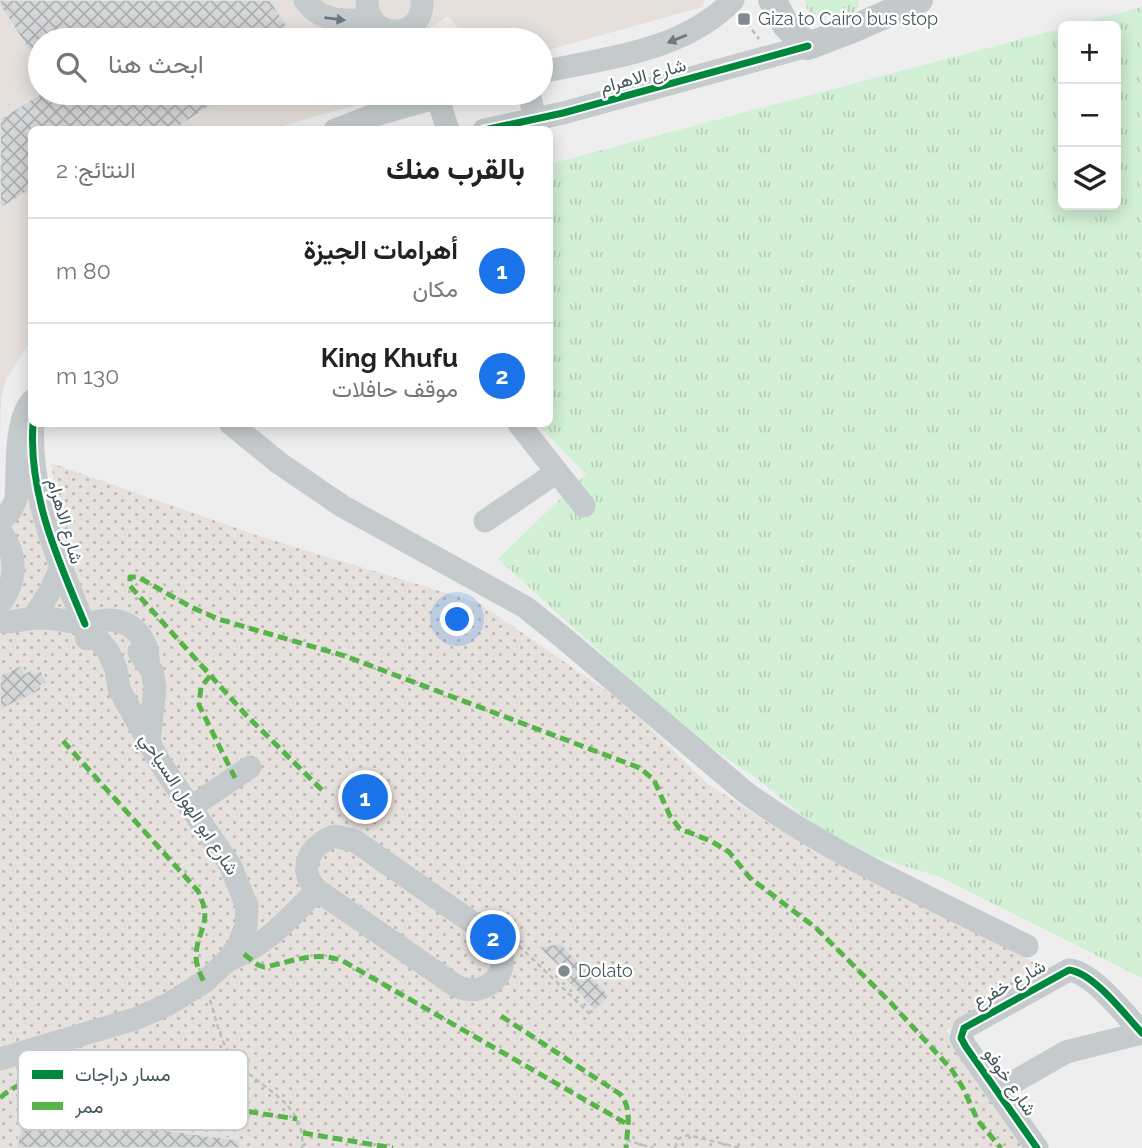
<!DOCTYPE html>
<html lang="ar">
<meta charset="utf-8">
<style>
body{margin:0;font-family:Raleway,Vazirmatn,sans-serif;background:#f2f2f2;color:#222;direction:rtl}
.controls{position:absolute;right:21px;top:21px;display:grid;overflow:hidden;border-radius:10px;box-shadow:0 4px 18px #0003}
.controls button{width:63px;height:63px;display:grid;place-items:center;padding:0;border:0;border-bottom:2px solid #e0e0e0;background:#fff;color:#222;font:35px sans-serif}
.you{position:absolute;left:458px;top:620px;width:24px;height:24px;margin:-18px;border:5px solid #fff;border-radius:50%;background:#1a73e8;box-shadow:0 0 0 10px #1a73e833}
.badge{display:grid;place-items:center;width:46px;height:46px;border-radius:50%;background:#1a73e8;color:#fff;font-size:23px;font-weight:700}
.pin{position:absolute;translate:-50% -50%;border:4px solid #fff;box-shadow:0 2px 7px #0006}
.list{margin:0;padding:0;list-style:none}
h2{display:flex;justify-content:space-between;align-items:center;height:91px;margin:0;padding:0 28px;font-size:30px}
h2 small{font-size:23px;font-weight:400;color:#767676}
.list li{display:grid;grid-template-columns:46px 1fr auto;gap:21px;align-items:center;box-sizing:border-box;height:105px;padding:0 28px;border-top:2px solid #e0e0e0}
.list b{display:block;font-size:26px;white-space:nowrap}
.list p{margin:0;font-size:23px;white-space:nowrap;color:#767676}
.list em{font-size:23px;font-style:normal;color:#767676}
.icon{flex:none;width:38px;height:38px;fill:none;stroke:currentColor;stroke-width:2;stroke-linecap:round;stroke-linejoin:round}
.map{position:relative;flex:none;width:1142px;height:1148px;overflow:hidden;direction:ltr}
.search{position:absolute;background:#fff;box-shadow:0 4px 18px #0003;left:28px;top:28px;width:525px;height:77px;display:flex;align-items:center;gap:18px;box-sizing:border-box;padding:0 24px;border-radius:38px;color:#767676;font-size:26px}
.panel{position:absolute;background:#fff;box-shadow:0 4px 18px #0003;left:28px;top:126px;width:525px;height:301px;border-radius:10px;direction:rtl}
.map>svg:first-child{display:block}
.commercial{fill:#e5e0db}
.grass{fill:url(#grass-tufts)}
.sand{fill:url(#sand-dots)}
.building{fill:url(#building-cross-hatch);stroke:#e0e1e1;stroke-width:2}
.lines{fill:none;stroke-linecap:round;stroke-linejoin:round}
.path{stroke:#b5c3bb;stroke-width:2.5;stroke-dasharray:5 3.5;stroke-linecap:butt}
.minor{stroke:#c5cacc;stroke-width:23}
.major{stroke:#c3c9cb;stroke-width:28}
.quiet{stroke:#57b448;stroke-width:5;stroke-dasharray:10 5;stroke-linecap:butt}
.cycleway-casing{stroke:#fff;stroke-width:11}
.cycleway{stroke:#00873e;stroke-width:7}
.oneway{fill:#6b7a7e}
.poi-dot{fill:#808c8f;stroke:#fff;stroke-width:2.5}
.labels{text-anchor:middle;stroke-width:5;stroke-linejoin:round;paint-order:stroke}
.poi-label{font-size:18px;fill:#45575c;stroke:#fff;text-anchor:start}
.street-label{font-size:18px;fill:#45575c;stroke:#fff}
.key{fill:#fff;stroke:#c7cdce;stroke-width:2}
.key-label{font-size:19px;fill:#45575c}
</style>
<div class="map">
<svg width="1142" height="1148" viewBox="0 0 1142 1148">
<defs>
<pattern id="grass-tufts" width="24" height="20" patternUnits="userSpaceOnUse" patternTransform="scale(1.75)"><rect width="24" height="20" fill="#d1f0d5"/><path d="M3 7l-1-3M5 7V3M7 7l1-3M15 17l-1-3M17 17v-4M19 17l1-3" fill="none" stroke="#b5d0b9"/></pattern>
<pattern id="sand-dots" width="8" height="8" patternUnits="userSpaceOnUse" patternTransform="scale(1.75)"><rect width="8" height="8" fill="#e7e1dd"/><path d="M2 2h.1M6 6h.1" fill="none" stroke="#bdb9b6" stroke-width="1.8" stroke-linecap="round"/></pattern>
<pattern id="building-cross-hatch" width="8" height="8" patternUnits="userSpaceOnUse" patternTransform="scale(1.75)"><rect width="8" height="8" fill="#d5d6d7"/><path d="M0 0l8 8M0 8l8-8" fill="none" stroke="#afb0b2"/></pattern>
</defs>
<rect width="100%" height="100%" fill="#efeeee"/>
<path class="commercial" d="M0 0H705L702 7 541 52V40H468L448 16 412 40H40V93H398L272 129 32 130 31 340 5 382 1 400 0 446Z"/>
<g class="grass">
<path d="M805 0H859V5L854 14C840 19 818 20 807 9Z"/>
<path d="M1142 7V978L940 877 840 846 759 780 688 732 498 559 586 474 537 424H550V164L1063 28V205H1116V26H1070Z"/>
</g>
<path class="sand" d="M51 463 256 535 479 603 624 703 707 783 751 812 803 844 1048 970 946 1031 1027 1148H0V501L24 506 23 499 55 489Z"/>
<g class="building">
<path d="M0 0H270L297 40H40V67L0 6Z"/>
<path d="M41 93H230L174 130H32V189L0 209V119Z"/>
<path d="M21 665 25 673 32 669 34 673 41 670 47 683 40 686 42 690 0 710V675Z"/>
<path d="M561 943 610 996 595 1011 558 972 559 967 538 947Z"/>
<path d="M23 1111 240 1140V1148H17Z"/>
</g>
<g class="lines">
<g class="path">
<path d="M742 16 759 39"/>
<path d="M519 946 591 1015"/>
<path d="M210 1000C216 1018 220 1042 232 1057 256 1088 307 1101 302 1148"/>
<path d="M626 1140 653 1148"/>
<path d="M675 1148 678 1139 688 1135 740 1148"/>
</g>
<g class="minor">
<path d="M305 0C322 24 346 20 372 20"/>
<path d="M367 0C366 42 425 41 422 0"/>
<path d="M541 72C607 58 684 51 733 0"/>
<path d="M436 93 448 130"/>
<path d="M529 93 535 119"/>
<path d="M335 130 372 116 452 93"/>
<path d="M484 130 563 113 808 46"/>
<path d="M33 424C30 473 44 521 61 567 70 591 82 614 87 639"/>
<path d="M231 424 279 463 342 506 525 607 560 635 745 792C829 854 934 899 1027 946"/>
<path d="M519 424 584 506"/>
<path d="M485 521 557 472"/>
<path d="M0 522 11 510 16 499C18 472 14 421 32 401"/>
<path d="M0 531C17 553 18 581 0 603"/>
<path d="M34 617 49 593 61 568"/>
<path d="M0 622C13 623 25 618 38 618 53 617 67 622 82 623 91 624 100 620 109 620 132 620 150 640 148 663"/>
<path d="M139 652 152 671 155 687 149 744"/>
<path d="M190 808 250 767"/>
<path d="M335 836 355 841 493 937C518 965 490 1001 456 986L317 890C296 870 310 844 335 836Z"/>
<path d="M227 961C265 946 289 919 317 890"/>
<path d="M0 1059 135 1019 167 1005 204 982 227 961 238 946 246 926 247 906 230 865 162 766 119 689 116 669 108 651 85 624"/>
<path d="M998 1091 1066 1052 1142 1033"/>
<path d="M1037 1148 966 1047 961 1038 964 1028 1069 970C1094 973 1125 1015 1142 1033"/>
</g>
<path class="major" d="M772 0 786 25 808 46 848 31 919 0"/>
<g class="quiet">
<path d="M210 676 201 687 199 705 235 778"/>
<path d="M63 741 198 891C214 924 197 928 196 956 196 965 200 974 204 982"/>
<path d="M322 790 246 715 130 586V577H138L191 607 218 619 345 656 640 768 654 780 670 816 680 829 711 841 729 852 750 878 816 928 891 1003 952 1070 963 1088 978 1121 1001 1148"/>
<path d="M244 954 258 965 264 967C293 962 314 950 343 961L627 1124"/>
<path d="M501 1016 620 1094C633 1109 627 1129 626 1148"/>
<path d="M0 1098C14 1085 29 1080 47 1081L297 1119"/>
<path d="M303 1133 393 1148"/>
</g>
<defs>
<g id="cycleway">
<path d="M484 130 563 113 808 46"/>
<path d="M33 424C28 494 58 560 85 624"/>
<path d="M1037 1148 966 1047 961 1038 964 1028 1069 970C1094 973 1125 1015 1142 1033"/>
</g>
</defs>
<use href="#cycleway" class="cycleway-casing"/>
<use href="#cycleway" class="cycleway"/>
</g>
<defs><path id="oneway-solid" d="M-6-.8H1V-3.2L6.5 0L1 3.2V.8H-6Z" transform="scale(1.75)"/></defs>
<g class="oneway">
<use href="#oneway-solid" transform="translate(335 19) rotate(7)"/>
<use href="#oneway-solid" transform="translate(677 39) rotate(158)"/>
</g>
<g class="poi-dot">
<rect x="737" y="12" width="14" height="14" rx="3.5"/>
<circle cx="564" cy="971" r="7"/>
</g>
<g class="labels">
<g class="poi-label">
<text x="758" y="25">Giza to Cairo bus stop</text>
<text x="578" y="977">Dolato</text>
</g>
<g class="street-label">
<text transform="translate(643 76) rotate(-15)" y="6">شارع الاهرام</text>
<text transform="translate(65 521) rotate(74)" y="6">شارع الاهرام</text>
<text transform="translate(189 804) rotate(57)" y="6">شارع ابو الهول السياحي</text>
<text transform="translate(1009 984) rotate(-29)" y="6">شارع خفرع</text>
<text transform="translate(1010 1082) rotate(55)" y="6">شارع خوفو</text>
</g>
</g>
<rect x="18" y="1050" width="230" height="80" rx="10" class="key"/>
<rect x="32" y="1070" width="31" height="9" fill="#00873e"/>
<rect x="32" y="1102" width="31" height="8" fill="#57b448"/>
<g class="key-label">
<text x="75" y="1081">مسار دراجات</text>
<text x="75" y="1113">ممر</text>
</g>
</svg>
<div class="controls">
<button>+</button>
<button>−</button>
<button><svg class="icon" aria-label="layers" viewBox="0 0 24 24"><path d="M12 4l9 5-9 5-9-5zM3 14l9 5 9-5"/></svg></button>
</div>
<div class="you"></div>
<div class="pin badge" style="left:365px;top:797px">1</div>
<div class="pin badge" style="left:493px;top:937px">2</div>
<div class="search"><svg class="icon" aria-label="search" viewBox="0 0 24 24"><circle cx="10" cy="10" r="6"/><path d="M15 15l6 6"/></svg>ابحث هنا</div>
<section class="panel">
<h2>بالقرب منك<small>النتائج: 2</small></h2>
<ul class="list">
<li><span class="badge">1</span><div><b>أهرامات الجيزة</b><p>مكان</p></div><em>80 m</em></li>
<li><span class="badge">2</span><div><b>King Khufu</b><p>موقف حافلات</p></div><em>130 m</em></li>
</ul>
</section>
</div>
